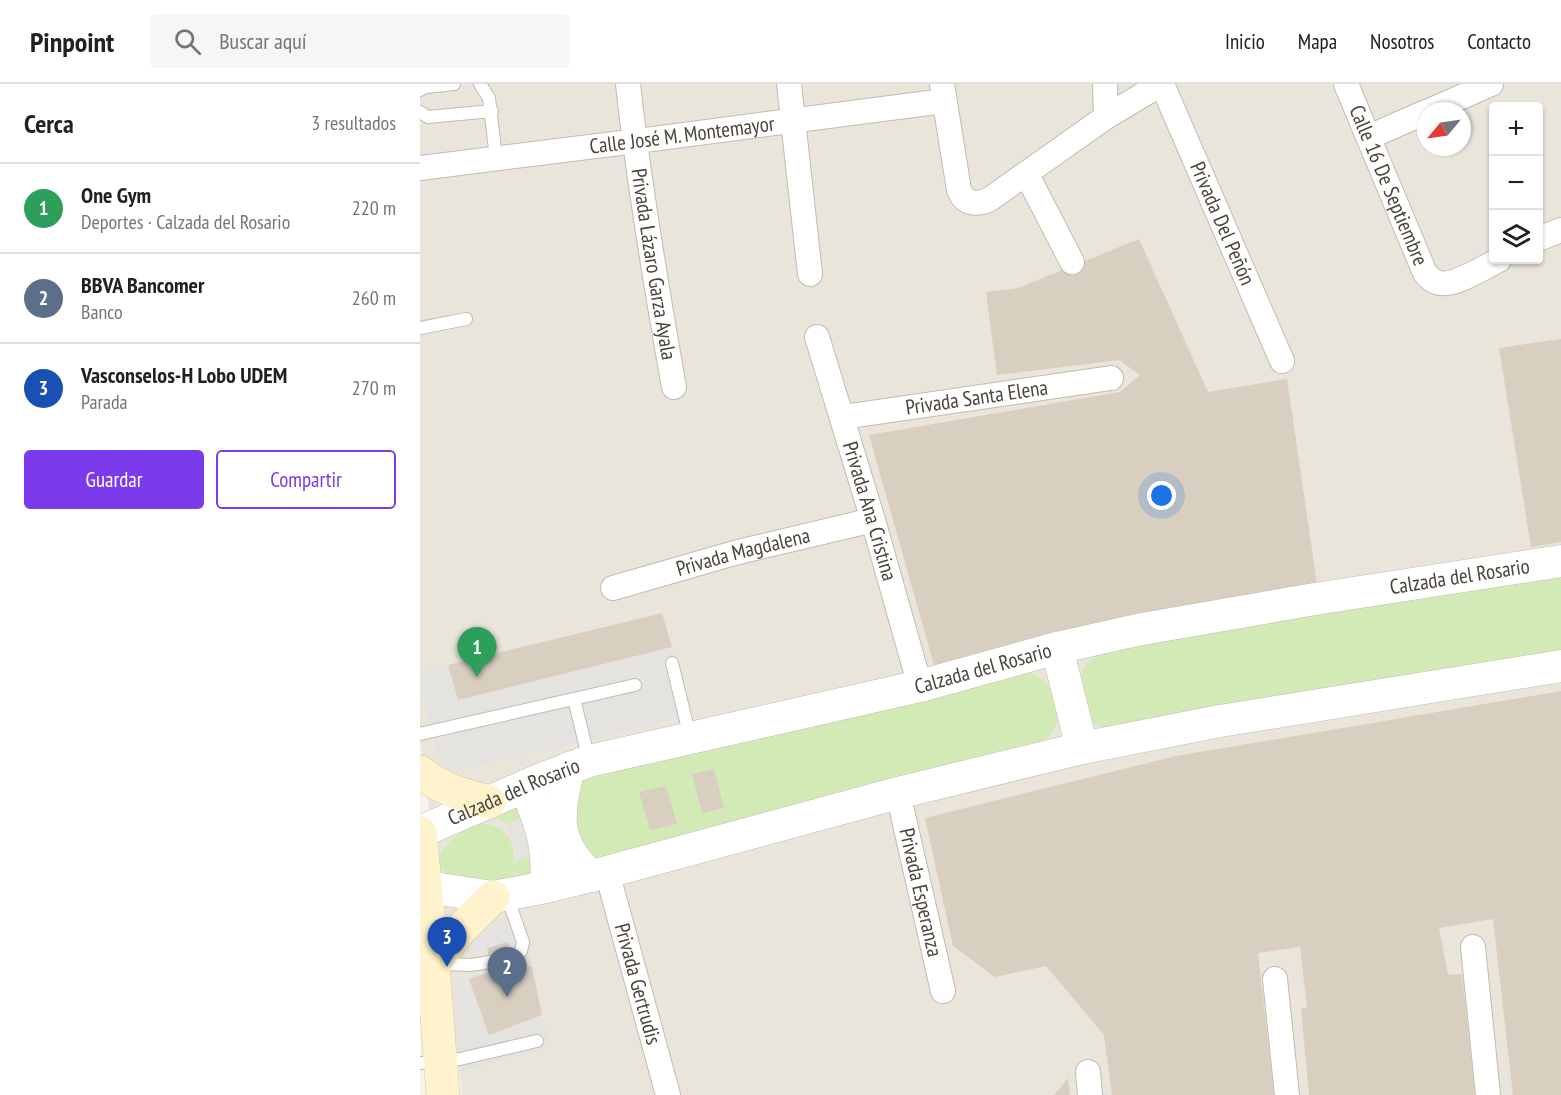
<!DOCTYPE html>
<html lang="es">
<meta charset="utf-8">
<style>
body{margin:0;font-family:"PT Sans Narrow",sans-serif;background:#f6f6f6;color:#202124}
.controls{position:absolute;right:18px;top:18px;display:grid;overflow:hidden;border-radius:6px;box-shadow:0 2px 4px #0004}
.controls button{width:54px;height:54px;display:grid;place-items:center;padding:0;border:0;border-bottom:2px solid #e0e0e0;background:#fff;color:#202124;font:30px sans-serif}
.compass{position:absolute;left:997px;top:18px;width:54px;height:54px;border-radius:50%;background:#fff;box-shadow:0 2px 4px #0004;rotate:241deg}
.you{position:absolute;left:742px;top:412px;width:21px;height:21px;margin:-15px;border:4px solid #fff;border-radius:50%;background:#1a73e8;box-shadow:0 0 0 9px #1a73e833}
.badge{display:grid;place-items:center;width:39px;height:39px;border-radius:50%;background:#7c3aed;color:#fff;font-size:20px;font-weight:700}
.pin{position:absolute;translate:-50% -50px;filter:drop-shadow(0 2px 3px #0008)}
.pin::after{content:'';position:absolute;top:32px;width:21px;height:18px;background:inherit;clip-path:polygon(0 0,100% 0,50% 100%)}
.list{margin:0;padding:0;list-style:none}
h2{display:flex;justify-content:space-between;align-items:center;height:78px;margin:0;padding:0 24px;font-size:26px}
h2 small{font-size:20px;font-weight:400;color:#757577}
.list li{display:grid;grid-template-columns:39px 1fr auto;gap:18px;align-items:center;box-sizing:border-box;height:90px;padding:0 24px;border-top:2px solid #e0e0e0}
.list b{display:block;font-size:22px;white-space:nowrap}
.list p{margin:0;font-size:20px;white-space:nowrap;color:#757577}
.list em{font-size:20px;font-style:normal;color:#757577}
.actions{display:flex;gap:12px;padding:18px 24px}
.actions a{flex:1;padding:14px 0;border:2px solid #7c3aed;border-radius:6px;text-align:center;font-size:21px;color:#7c3aed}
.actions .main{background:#7c3aed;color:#fff}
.icon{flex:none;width:33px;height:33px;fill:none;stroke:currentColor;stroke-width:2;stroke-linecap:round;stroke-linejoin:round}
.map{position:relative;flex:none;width:1141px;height:1011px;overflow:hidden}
header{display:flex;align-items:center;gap:36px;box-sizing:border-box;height:84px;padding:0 30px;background:#fff;border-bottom:2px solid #e0e0e0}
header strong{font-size:28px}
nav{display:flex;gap:33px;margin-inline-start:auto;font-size:21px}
.search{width:420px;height:54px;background:#f6f6f6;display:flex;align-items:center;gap:15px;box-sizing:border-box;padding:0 21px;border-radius:6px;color:#757577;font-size:22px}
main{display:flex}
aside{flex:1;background:#fff}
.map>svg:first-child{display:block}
.residential{fill:#eae5da;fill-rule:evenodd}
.green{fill:#d2eab5}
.parking{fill:#e5e3e0}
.building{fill:#d8cfc1}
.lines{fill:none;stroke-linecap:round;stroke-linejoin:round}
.service-casing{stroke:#c2bbae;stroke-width:14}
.minor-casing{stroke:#c2bbae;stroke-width:26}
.tertiary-casing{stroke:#c2bbae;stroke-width:33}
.secondary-casing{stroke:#d6c79b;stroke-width:34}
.service{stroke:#fff;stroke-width:12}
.minor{stroke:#fff;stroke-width:24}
.tertiary{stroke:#fff;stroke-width:32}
.secondary{stroke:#fff3cd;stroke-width:33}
.labels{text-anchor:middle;stroke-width:6;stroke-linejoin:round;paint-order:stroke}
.street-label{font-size:21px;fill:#4b4439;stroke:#fff}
</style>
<header>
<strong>Pinpoint</strong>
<div class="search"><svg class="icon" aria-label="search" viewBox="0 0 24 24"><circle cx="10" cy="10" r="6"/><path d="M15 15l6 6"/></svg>Buscar aquí</div>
<nav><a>Inicio</a><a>Mapa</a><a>Nosotros</a><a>Contacto</a></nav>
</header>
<main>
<aside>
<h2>Cerca<small>3 resultados</small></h2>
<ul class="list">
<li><span class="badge" style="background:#2e9e5b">1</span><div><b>One Gym</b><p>Deportes · Calzada del Rosario</p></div><em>220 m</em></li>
<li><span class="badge" style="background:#5c6f8a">2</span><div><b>BBVA Bancomer</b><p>Banco</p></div><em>260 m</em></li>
<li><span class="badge" style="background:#1a4fb4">3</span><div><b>Vasconselos-H Lobo UDEM</b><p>Parada</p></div><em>270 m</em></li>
</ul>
<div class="actions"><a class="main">Guardar</a><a>Compartir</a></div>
</aside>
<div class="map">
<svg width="1141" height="1011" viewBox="0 0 1141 1011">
<rect width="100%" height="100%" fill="#f6f3ec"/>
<path class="residential" d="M0 0H1141V1011H42L27 883 17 780 0 660ZM1074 22H1118V176H1074ZM1006 27H1042V63H1006Z"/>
<g class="green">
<path d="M1141 490V571L694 647 672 639 660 619 656 597 667 578 685 565Z"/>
<path d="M597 585C603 587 610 588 615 591 638 603 648 633 629 653 625 657 618 660 613 664L184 778 166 771 155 758 150 713 162 696Z"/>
<path d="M94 718 109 731 87 740 76 734 62 731Z"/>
<path d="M59 739C84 739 99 759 92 784L95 777 121 771 112 789 78 799 33 795 21 785C14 762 42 747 59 739Z"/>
</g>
<g class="parking">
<path d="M252 563 268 632 22 690 0 599V589L28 581 38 616Z"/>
<path d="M110 732 121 771 98 776 87 740Z"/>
<path d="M98 829 112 882 95 887 88 858 42 871 48 853 69 836Z"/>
<path d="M49 895 69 950 122 931 131 963 39 989 34 900Z"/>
</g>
<g class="building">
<path d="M719 155 788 308 867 295 897 500 606 556 514 581 449 351 700 308 720 291 699 276 577 291 566 208 598 204Z"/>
<path d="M1141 255V458L1111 463 1079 264Z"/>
<path d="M242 529 252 563 38 616 28 581Z"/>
<path d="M1141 607V1011H1093L1073 835 1019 844 1028 891 1042 890 1055 1011H889L881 924H887L880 863 838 869 854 1011H692L684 951 626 882 575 893 533 862 505 734 756 672Z"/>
<path d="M294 685 304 724 282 729 272 690Z"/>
<path d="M246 702 257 740 230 746 219 708Z"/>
<path d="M88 858 95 887 112 882 122 931 69 951 49 895 72 887 67 864Z"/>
<path d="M648 994 650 1011H634Z"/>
</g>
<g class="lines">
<defs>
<g id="service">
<path d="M60 0 69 14 76 74"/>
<path d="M0 6 6 3 34 0"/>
<path d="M0 28 8 33 72 27"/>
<path d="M0 244 46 235"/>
<path d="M252 579 270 653"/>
<path d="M154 615 169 676"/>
<path d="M0 650 215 601"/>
<path d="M87 812 103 858 101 867 92 874"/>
<path d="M19 880 51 881 70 878"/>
<path d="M0 979 40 975 117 957"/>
</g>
<g id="minor">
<path id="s1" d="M208 0C219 101 236 202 254 303"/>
<path d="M369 0 390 190"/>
<path d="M522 0 539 106C545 121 557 121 570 115L686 33 741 0"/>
<path d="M685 0 686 33"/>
<path id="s2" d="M742 0 862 277"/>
<path id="s3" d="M926 0 1005 189C1008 192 1012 197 1016 198 1031 205 1064 183 1079 176"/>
<path d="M1009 27 1071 0"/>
<path d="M949 53 1006 28"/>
<path id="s4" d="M0 84C175 62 349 41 524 17"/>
<path d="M607 91 652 178"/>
<path d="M1118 155 1141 146"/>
<path id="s5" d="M397 253 453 436 500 602"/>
<path id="s6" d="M423 333 691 294"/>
<path id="s7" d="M193 504 318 468 453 436"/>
<path id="s8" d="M478 709 523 907"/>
<path id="s9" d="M187 788 248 1011"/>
<path d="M1053 863 1068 1011"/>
<path d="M855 895 867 1011"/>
<path d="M668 988 670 1011"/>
</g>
<g id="tertiary">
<path d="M637 564 662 664"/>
<path d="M149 684C137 728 133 759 171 792"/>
<path d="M105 702C121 740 129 761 126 803"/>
<path id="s10" d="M0 748 124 694 169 677 500 602 637 564 717 546 895 515 1141 477"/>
<path d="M0 802 73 813 126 803 187 788 478 709 662 664 800 637 1141 582"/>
</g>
<g id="secondary">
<path d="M0 688C21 705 43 711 69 718"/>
<path d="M0 749 13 880 23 1011"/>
<path d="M13 880 41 845 73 813"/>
</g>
</defs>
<use href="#service" class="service-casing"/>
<use href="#minor" class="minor-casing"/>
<use href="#tertiary" class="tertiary-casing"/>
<use href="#secondary" class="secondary-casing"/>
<use href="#service" class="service"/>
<use href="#minor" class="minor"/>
<use href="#tertiary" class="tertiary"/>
<use href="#secondary" class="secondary"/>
</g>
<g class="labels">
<g class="street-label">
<text dy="7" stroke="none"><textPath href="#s4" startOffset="264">Calle José M. Montemayor</textPath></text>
<text dy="7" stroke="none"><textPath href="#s3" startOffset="110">Calle 16 De Septiembre</textPath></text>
<text dy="7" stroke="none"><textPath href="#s2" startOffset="152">Privada Del Peñón</textPath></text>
<text dy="7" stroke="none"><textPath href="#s1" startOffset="182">Privada Lázaro Garza Ayala</textPath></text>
<text dy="7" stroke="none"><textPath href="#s6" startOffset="135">Privada Santa Elena</textPath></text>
<text dy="7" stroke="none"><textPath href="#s5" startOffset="182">Privada Ana Cristina</textPath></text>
<text dy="7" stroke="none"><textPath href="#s7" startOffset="135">Privada Magdalena</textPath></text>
<text dy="7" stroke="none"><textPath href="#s10" startOffset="1074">Calzada del Rosario</textPath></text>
<text dy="7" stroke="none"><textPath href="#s10" startOffset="588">Calzada del Rosario</textPath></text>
<text dy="7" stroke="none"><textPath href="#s10" startOffset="102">Calzada del Rosario</textPath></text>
<text dy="7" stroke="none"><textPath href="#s8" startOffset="102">Privada Esperanza</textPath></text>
<text dy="7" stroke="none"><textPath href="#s9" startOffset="116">Privada Gertrudis</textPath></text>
</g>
</g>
</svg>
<div class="controls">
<button>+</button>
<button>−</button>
<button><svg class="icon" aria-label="layers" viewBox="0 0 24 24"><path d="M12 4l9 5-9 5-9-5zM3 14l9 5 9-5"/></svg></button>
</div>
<svg class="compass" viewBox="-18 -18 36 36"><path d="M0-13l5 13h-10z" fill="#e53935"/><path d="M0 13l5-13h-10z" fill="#757577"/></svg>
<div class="you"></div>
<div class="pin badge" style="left:57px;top:593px;background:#2e9e5b">1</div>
<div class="pin badge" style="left:87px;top:913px;background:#5c6f8a">2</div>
<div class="pin badge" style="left:27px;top:883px;background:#1a4fb4">3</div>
</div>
</main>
